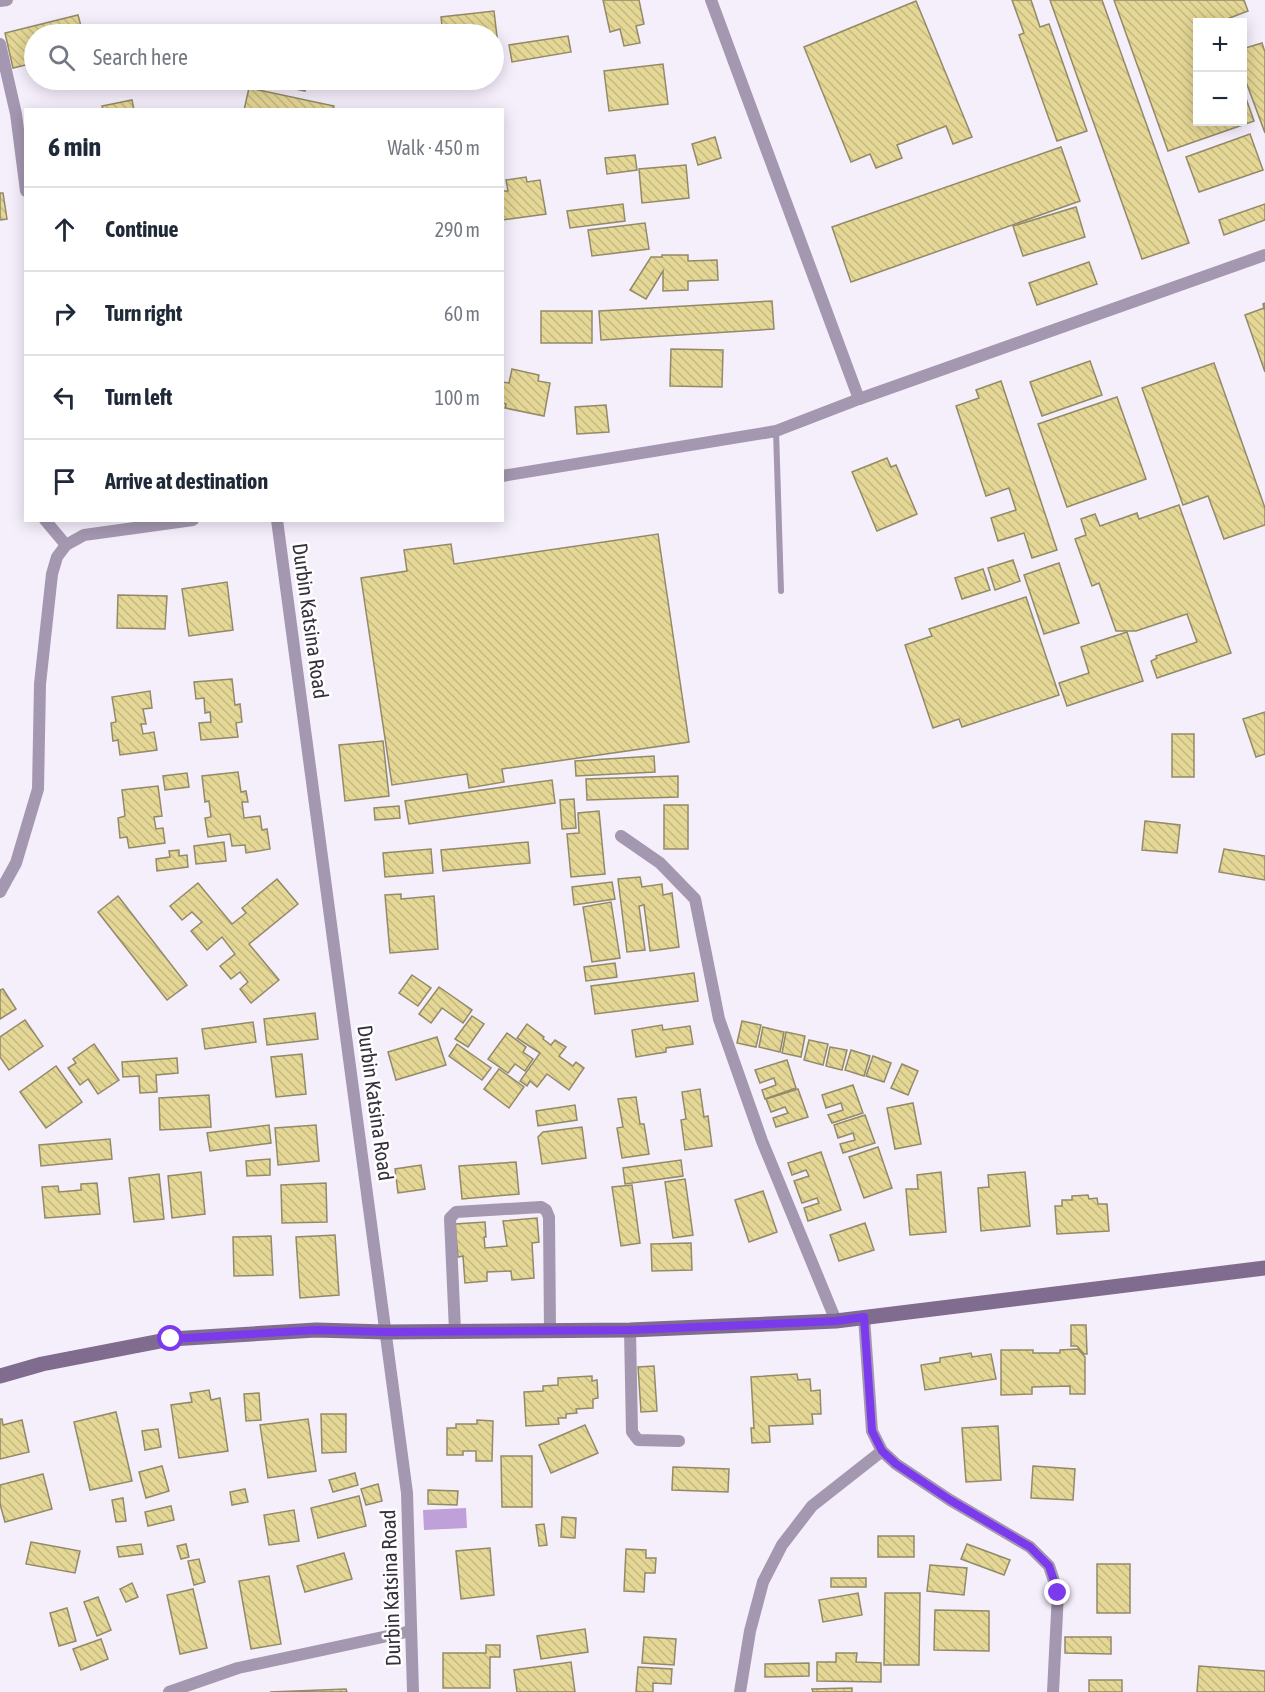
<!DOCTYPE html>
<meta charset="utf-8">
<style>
body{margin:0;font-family:"Asap Condensed",sans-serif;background:#f2f2f3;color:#1f2937}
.controls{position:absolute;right:18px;top:18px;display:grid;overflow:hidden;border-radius:0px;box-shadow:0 3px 15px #0003}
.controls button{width:54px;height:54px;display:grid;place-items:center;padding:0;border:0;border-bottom:2px solid #e0e1e3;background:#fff;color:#1f2937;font:30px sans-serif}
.stop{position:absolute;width:18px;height:18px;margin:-14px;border:4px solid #7c3aed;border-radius:50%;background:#fff}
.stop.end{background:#7c3aed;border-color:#fff;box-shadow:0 2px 6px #0008}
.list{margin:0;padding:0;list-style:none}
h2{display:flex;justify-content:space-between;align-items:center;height:78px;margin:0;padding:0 24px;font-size:26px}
h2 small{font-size:20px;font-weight:400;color:#747a83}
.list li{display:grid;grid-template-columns:39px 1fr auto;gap:18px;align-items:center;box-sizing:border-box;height:84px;padding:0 24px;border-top:2px solid #e0e1e3}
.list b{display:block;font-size:22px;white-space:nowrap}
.list em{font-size:20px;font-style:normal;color:#747a83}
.icon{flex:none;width:33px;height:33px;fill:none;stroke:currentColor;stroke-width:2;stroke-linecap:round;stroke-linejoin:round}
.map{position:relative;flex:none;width:1265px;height:1692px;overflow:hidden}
.search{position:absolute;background:#fff;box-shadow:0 3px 15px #0003;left:24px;top:24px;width:480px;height:66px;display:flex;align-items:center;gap:15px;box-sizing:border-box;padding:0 21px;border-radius:33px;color:#747a83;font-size:22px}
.panel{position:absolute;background:#fff;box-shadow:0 3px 15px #0003;left:24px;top:108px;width:480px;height:414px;border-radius:0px}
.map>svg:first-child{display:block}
.water{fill:#bfa0d8}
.building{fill:url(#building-back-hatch);stroke:#928a68;stroke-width:1.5}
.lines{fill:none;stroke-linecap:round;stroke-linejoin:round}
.lane{stroke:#a497b0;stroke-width:6}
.street{stroke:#a497b0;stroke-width:12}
.secondary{stroke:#7f6c8f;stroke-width:15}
.route{stroke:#7c3aed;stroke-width:8}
.labels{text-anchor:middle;stroke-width:5;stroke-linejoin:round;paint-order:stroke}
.street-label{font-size:21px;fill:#362f3c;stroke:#fff}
</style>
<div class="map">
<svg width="1265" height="1692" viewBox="0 0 1265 1692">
<defs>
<pattern id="building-back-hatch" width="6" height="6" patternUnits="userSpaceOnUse" patternTransform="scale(1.5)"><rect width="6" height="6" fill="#e5d795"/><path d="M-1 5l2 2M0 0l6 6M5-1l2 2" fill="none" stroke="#c5b981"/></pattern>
</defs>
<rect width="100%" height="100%" fill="#f5eefb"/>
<path class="water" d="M466 1508 467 1528 424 1530 423 1510Z"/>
<g class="building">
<path d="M603 0H639L644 24 636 26 640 43 624 46 620 29 610 32Z"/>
<path d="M1012 0H1031L1040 27 1049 24 1087 131 1057 141 1019 35 1024 33Z"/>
<path d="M1050 0H1102L1189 243 1142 259Z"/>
<path d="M1114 0H1244L1248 11 1219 22H1198V122H1242V87L1254 121 1168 151Z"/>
<path d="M916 1 972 137 953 144 946 126 897 145 902 158 876 168 870 154 851 162 804 47Z"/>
<path d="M494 11 498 45H494V34H443L441 17Z"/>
<path d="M78 15 83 34H34V63L13 68 5 33Z"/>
<path d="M568 36 571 52 512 62 509 45Z"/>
<path d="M1262 43 1265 52V133L1242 71V49Z"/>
<path d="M663 64 668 104 609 111 604 71Z"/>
<path d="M284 80H308L305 91 282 86Z"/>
<path d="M249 88 334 106 333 110H244Z"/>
<path d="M132 100 134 110H103L102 106Z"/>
<path d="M1250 134 1263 170 1199 192 1186 157Z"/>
<path d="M715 137 721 158 698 165 692 144Z"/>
<path d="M1061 147 1080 201 851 282 832 227Z"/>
<path d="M635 155 637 170 607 174 605 158Z"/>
<path d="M686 165 689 198 642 203 639 169Z"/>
<path d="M526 177 527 182 540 180 546 214 502 220V191H508L506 180Z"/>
<path d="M0 193H3L7 219 0 220Z"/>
<path d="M623 204 625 221 570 228 567 211Z"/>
<path d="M1265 204V220L1224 235 1219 220Z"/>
<path d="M1076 207 1085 237 1023 256 1013 226Z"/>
<path d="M645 223 649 249 592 256 588 230Z"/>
<path d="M662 255H688V261L717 260 718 280 688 281V290L663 291V271L646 299 630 290 651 257H662Z"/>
<path d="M1089 262 1097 284 1037 305 1029 283Z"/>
<path d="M772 301 774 329 601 340 599 311Z"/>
<path d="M1265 303V372L1245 315 1264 308 1263 304Z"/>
<rect x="541" y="311" width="51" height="32"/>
<path d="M671 349 723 350 722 387 670 386Z"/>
<path d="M1090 361 1102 395 1042 416 1030 382Z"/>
<path d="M1214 363 1265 508V525L1224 539 1208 496 1183 505 1142 388Z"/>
<path d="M512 369 539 375 538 381 550 383 544 416 505 408 506 404 502 403V382L509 383Z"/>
<path d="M1001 381 1057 550 1032 558 1024 533 998 541 991 518 1016 510 1009 488 986 496 956 406 979 398 976 390Z"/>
<path d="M1117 397 1146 479 1067 507 1038 424Z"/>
<path d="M606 405 609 432 577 434 575 407Z"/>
<path d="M887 458 891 467 896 465 917 514 877 531 852 472Z"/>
<path d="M1179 505 1231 653 1157 678 1151 661 1157 658 1156 656 1197 642 1187 614 1136 631H1116L1099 583 1092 586 1075 539 1086 535 1081 519 1095 514 1100 526 1137 513 1139 519Z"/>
<path d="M658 534 689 742 502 769 504 782 469 788 467 774 392 785 361 578 407 571 404 550 451 544 454 564Z"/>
<path d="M1013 560 1020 581 995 590 988 568Z"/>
<path d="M1059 563 1079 623 1044 634 1024 575Z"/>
<path d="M983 569 990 590 962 599 955 578Z"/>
<path d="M227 582 233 630 189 636 182 589Z"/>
<path d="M118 595 167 596 165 629 117 628Z"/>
<path d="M1026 597 1059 695 962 727 959 719 933 728 905 645 932 636 929 629Z"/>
<path d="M1127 632 1143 681 1067 706 1059 683 1089 673 1081 647Z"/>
<path d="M232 679 235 705 240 704 242 722 236 723 238 737 201 740 199 723 211 722 210 712 205 713 204 698 196 699 194 682Z"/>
<path d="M150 691 152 708 143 709 146 724H141L143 734 154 732 157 750 120 755 118 740 113 741 111 723 116 722 112 697Z"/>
<path d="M1265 712V754L1256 757 1243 719Z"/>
<rect x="1172" y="734" width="22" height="43"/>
<path d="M383 741 389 796 345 801 339 745Z"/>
<path d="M654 756 655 772 576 776 575 761Z"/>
<path d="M238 772 241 792 246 791 248 802H242L244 818 260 816 262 830 267 829 270 849 246 853 245 845 232 846 230 834 208 837 205 818 211 817 209 801 205 802 202 776Z"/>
<path d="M187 773 189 787 165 790 163 776Z"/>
<path d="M678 776V797L587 800 586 779Z"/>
<path d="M552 780 555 803 409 824 405 801Z"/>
<path d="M158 786 162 816 154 817 156 829 163 828 165 843 129 848 127 837 120 838 118 818 125 816 122 790Z"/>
<path d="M574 799 576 828 562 829 560 800Z"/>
<rect x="664" y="805" width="24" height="44"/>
<path d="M399 806 400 818 375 820 374 808Z"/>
<path d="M599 811 605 874 571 877 567 834 579 833 578 813Z"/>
<path d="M1145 821 1180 825 1177 853 1142 850Z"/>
<path d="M224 842 226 861 196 864 194 846Z"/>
<path d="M528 842 530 863 443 871 441 850Z"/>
<path d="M431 849 433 873 385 877 383 853Z"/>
<path d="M1224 849 1265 856V880L1219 872Z"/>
<path d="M179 850V856L187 855 188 867 157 871 156 859 170 857 169 851Z"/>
<path d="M640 877 642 887 662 884 663 895 672 893 679 947 650 951 644 905 639 906 645 950 627 952 618 879Z"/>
<path d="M277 879 298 904 249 944 279 980 251 1003 240 989 248 982 240 972 231 979 220 966 235 954 222 937 207 950 191 931 202 922 192 912 182 920 170 906 198 883 232 924 246 913 242 908Z"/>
<path d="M612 882 615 899 574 905 572 887Z"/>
<path d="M401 894V899L434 896 438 949 390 953 385 895Z"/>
<path d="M118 896 187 985 167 1000 98 912Z"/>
<path d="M611 902 620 958 592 962 583 907Z"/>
<path d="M615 963 617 977 586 981 584 967Z"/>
<path d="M694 973 698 1001 595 1014 591 986Z"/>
<path d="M412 975 431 988 418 1006 399 993Z"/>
<path d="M439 987 472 1010 463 1023 442 1008 431 1023 419 1014Z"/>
<path d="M3 989 16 1009 0 1019V990Z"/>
<path d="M315 1013 318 1039 267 1045 264 1019Z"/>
<path d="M472 1016 484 1024 468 1047 455 1039Z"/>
<path d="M25 1020 43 1046 9 1070 0 1057V1037Z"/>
<path d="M742 1021 761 1025 756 1047 737 1043Z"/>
<path d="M253 1022 256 1042 205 1049 202 1029Z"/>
<path d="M527 1024 544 1037 543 1039 551 1045 555 1040 566 1047 559 1056 573 1066 576 1062 584 1068 569 1090 547 1074 537 1087 530 1081 527 1086 520 1081 540 1053 517 1038Z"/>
<path d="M662 1025 663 1030 690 1026 693 1044 666 1048V1052L636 1057 632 1030Z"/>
<path d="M763 1027 784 1032 780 1052 759 1047Z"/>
<path d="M786 1032 805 1036 801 1057 782 1053Z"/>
<path d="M507 1033 526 1047 523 1052 533 1059 525 1071 515 1064 508 1073 488 1059Z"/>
<path d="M437 1037 446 1065 396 1080 388 1052Z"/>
<path d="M809 1040 828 1044 823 1065 804 1060Z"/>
<path d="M94 1044 119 1080 98 1094 88 1079 80 1085 68 1068 76 1063 73 1059Z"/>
<path d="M457 1044 491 1068 482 1080 449 1056Z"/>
<path d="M830 1047 847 1050 842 1070 826 1066Z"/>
<path d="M851 1050 870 1056 864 1076 845 1070Z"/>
<path d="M302 1054 306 1094 276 1097 271 1057Z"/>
<path d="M873 1056 891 1063 884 1082 866 1076Z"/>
<path d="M177 1058 178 1073 156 1075 157 1092 140 1093 139 1076 123 1077 122 1062Z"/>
<path d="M787 1060 796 1088 765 1099 762 1090 776 1085 774 1078 760 1083 755 1070Z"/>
<path d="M902 1064 918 1071 908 1095 891 1088Z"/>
<path d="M56 1066 82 1102 46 1128 20 1092Z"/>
<path d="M499 1069 524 1087 509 1108 484 1089Z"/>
<path d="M853 1085 863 1113 832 1123 828 1115 843 1110 841 1103 826 1108 822 1095Z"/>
<path d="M700 1089 704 1117 708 1116 712 1146 685 1150 681 1120 686 1119 682 1092Z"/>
<path d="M798 1089 808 1117 776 1127 773 1118 788 1113 785 1107 771 1112 766 1099Z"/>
<path d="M209 1095 211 1127 160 1130 159 1098Z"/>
<path d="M636 1097 640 1124H644L649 1154 622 1158 617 1128 623 1127 618 1099Z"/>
<path d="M913 1103 921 1144 895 1149 887 1108Z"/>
<path d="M575 1105 577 1120 538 1126 536 1111Z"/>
<path d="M865 1115 875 1143 843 1153 840 1144 855 1140 853 1133 838 1138 834 1125Z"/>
<path d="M269 1125 271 1143 210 1151 207 1133Z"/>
<path d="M316 1125 319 1161 278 1165 275 1128Z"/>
<path d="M582 1127 586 1158 542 1164 538 1137 543 1132Z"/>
<path d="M110 1139 112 1159 41 1166 39 1145Z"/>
<path d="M878 1147 892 1188 864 1198 849 1157Z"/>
<path d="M821 1152 841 1210 808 1221 804 1208 819 1203 817 1198 802 1203 794 1181 809 1176 806 1170 792 1175 788 1163Z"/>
<path d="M270 1159V1175L247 1176 246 1161Z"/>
<path d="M681 1160 683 1176 625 1184 623 1168Z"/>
<path d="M516 1162 519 1194 462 1199 459 1166Z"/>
<path d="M421 1165 425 1189 398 1193 395 1169Z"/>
<path d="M201 1172 205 1214 172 1218 168 1176Z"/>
<path d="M941 1172 946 1232 910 1235 906 1189H918L917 1175Z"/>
<path d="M1025 1172 1030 1226 981 1231 978 1188 989 1187 988 1175Z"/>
<path d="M159 1174 164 1219 134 1222 129 1178Z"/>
<path d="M685 1179 693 1235 673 1238 665 1182Z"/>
<path d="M97 1183 100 1214 45 1218 42 1187 58 1186 59 1192 81 1190V1184Z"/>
<path d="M326 1183 327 1222 282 1223 281 1185Z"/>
<path d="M632 1185 640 1243 621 1246 612 1187Z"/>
<path d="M763 1191 777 1232 749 1242 735 1200Z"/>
<path d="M1088 1195 1089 1199 1097 1198 1098 1204H1107L1109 1231 1057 1234 1055 1206H1062V1200H1072V1196Z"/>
<path d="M537 1218 539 1242 532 1243 534 1278 512 1280 511 1271 487 1272V1281L465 1283 463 1256 458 1257 455 1224 485 1222 486 1237H484L485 1248 507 1246 503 1221Z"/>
<path d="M865 1223 874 1250 839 1261 830 1235Z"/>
<path d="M335 1235 339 1295 300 1298 296 1237Z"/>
<path d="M271 1236 273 1275 234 1276 233 1237Z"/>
<path d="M691 1243 692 1270 652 1271 651 1244Z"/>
<path d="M1071 1325H1086L1087 1354H1084L1077 1346H1071Z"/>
<path d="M1078 1349 1085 1357V1394H1070V1386L1032 1387V1394L1001 1395V1350H1033V1353H1060V1350Z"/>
<path d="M971 1353 972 1357 991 1354 996 1379 925 1390 921 1365 940 1362V1358Z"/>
<path d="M654 1366 657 1411 641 1412 638 1367Z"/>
<path d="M797 1374 798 1380 810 1379 811 1391 820 1390 821 1414H812L813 1424 769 1426 770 1442 752 1443 751 1428H754L751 1377Z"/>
<path d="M592 1376V1381L597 1380 598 1398 593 1399V1408L576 1409 577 1413 566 1414V1418H558L559 1424 526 1426 524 1392 543 1391V1386L558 1385V1378Z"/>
<path d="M209 1390 211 1400 220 1398 228 1451 179 1458 171 1405 192 1402 190 1393Z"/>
<path d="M259 1393 261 1420 246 1421 244 1394Z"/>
<path d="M116 1412 132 1481 90 1490 74 1422Z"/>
<path d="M321 1414H346V1452L322 1453Z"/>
<path d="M0 1419H2L3 1425 22 1420 29 1452 0 1459Z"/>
<path d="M308 1419 316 1471 268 1478 260 1425Z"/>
<path d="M477 1420 493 1421 492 1461H476V1451H463V1455H447V1428H456V1424H477Z"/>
<path d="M585 1425 598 1453 551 1473 539 1445Z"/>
<path d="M998 1426 1001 1480 966 1482 962 1428Z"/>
<path d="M158 1429 161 1447 145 1450 142 1431Z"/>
<path d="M501 1456H532V1507H502Z"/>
<path d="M162 1466 169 1491 146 1498 139 1472Z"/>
<path d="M1033 1466 1075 1469 1073 1500 1031 1498Z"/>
<path d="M673 1467 729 1469 728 1492 672 1490Z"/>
<path d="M355 1473 358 1485 333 1492 329 1480Z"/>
<path d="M43 1474 52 1509 5 1522 0 1504V1485Z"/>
<path d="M378 1484 382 1501 366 1505 361 1489Z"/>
<path d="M245 1489 248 1502 232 1505 230 1492Z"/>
<path d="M428 1490 458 1491 457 1505 428 1504Z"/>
<path d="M359 1496 366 1526 318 1538 311 1508Z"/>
<path d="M123 1498 126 1521 116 1522 112 1500Z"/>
<path d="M171 1506 174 1520 148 1526 145 1512Z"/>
<path d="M294 1510 299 1541 269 1545 264 1515Z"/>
<path d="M562 1517 576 1518 575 1538 561 1537Z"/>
<path d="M544 1524 547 1545 539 1546 536 1525Z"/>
<rect x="878" y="1536" width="36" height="21"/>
<path d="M31 1542 80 1551 75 1573 26 1564Z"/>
<path d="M141 1544 143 1554 119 1557 117 1547Z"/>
<path d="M186 1544 189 1557 181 1559 177 1546Z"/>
<path d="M967 1544 1010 1560 1004 1575 961 1559Z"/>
<path d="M490 1548 494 1595 461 1599 456 1551Z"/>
<path d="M626 1549 646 1550V1558H656L655 1573H645L644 1592 624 1591Z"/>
<path d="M344 1553 352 1579 305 1592 297 1566Z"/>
<path d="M199 1559 205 1582 194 1585 188 1561Z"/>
<rect x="1097" y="1564" width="33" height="49"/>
<path d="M930 1565 967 1568 964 1595 927 1591Z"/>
<path d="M269 1576 281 1644 251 1649 239 1581Z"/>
<rect x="831" y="1578" width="35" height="9"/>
<path d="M132 1583 138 1597 126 1602 120 1589Z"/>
<path d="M193 1589 207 1648 180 1654 167 1595Z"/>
<path d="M858 1593 862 1615 823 1622 819 1600Z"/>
<path d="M885 1593H920L919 1665H884Z"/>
<path d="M98 1597 111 1630 97 1636 84 1602Z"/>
<path d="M67 1608 76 1641 59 1646 50 1613Z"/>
<path d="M935 1610 989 1611V1651L934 1650Z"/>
<path d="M585 1629 588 1652 541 1659 537 1636Z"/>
<path d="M644 1637 676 1639 674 1665 642 1663Z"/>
<path d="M1065 1637H1111V1654L1065 1653Z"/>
<path d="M101 1639 108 1659 81 1670 73 1649Z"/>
<path d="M486 1645H500V1657H490V1688H443V1653H486Z"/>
<path d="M836 1653H857L856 1662 881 1663V1682L817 1681V1662H836Z"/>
<path d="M571 1662 575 1692H517L514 1670Z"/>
<path d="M809 1663V1676L765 1677V1664Z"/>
<path d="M1199 1666 1265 1671V1692H1197Z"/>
<path d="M638 1667 672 1669 671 1684 653 1683V1692H636Z"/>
<rect x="1089" y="1680" width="33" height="12"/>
<path d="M852 1688V1692H813L812 1689Z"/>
<path d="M346 1689 347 1692H270Z"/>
</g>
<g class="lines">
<path class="lane" d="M776 431 781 591"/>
<g class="street">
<path d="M711 0 859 399"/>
<path d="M0 1 7 0"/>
<path d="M0 44 16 114 26 191"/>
<path d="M502 476 776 431 859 399 1265 255"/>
<path d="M45 520 66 545"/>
<path d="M277 520 407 1493 413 1692"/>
<path d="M621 836 660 863 695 899 719 1019 762 1141 836 1321"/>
<path d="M0 892 16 863 38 789 40 684 52 574 57 557 66 545 84 535 193 520"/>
<path d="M864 1317 872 1431 882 1451 896 1464 950 1500 1030 1547 1049 1566 1058 1593 1053 1692"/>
<path d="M630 1330 632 1432 638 1440 679 1441"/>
<path d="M455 1331 450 1218 456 1212 541 1207 546 1210 549 1217 550 1331"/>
<path d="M169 1692 238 1668 411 1631"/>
<path d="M740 1692 750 1631 763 1582 782 1545 812 1506 882 1451"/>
</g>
<path class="secondary" d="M0 1376 42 1364 171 1339 316 1330 386 1332 630 1330 836 1321 1265 1268"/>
</g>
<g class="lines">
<path class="route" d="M171 1339 316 1330 386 1332 630 1330 836 1321 864 1317 872 1431 882 1451 896 1464 950 1500 1030 1547 1049 1566 1058 1593"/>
</g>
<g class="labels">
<g class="street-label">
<text transform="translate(310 621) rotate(82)" y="7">Durbin Katsina Road</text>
<text transform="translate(375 1103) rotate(82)" y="7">Durbin Katsina Road</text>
<text transform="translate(391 1588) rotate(-92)" y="7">Durbin Katsina Road</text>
</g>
</g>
</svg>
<div class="controls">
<button>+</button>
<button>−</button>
</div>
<div class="stop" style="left:171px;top:1339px"></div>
<div class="stop end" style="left:1058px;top:1593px"></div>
<div class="search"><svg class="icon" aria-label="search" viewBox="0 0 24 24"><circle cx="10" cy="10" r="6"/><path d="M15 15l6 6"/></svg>Search here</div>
<section class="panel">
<h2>6 min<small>Walk · 450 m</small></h2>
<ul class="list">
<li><svg class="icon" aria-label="ahead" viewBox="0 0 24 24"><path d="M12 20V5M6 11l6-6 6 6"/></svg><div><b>Continue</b></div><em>290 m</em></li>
<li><svg class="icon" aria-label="right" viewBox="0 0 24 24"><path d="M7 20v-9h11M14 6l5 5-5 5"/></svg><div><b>Turn right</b></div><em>60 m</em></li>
<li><svg class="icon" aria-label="left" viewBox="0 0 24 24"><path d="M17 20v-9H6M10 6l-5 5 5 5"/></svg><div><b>Turn left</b></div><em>100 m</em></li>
<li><svg class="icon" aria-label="arrive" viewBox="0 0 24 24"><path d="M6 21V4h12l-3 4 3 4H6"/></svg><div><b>Arrive at destination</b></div></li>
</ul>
</section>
</div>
